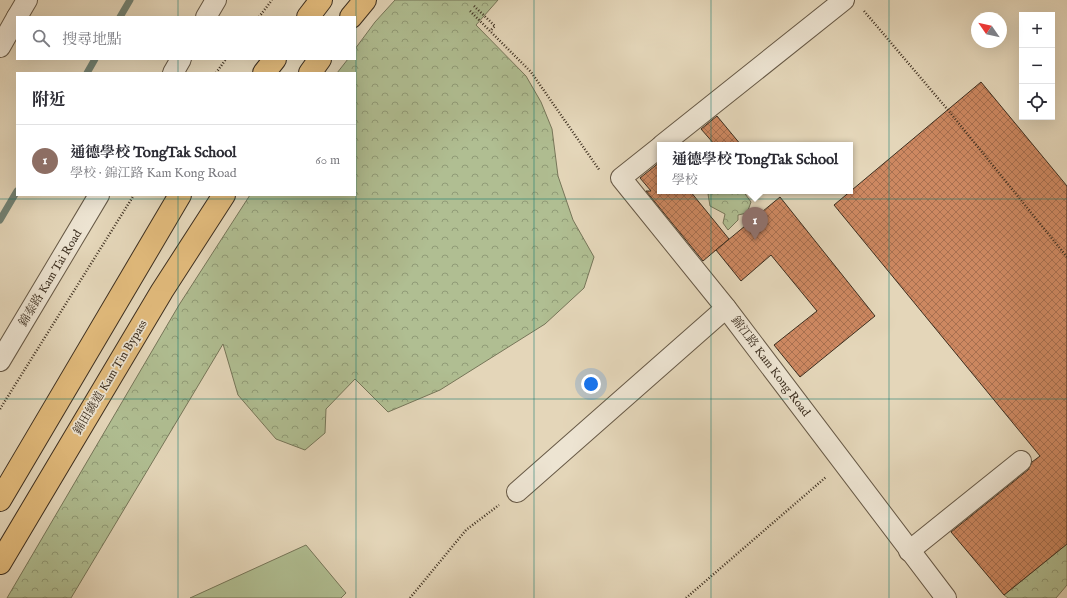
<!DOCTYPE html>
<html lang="zh-TW">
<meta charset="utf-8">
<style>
body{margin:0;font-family:"IM FELL English","Noto Serif TC",serif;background:#f2f2f3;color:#2b2b33}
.controls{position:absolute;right:12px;top:12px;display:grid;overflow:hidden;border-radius:0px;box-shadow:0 4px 16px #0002}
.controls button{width:36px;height:36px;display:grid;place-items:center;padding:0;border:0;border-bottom:1px solid #e1e1e2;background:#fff;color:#2b2b33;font:20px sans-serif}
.compass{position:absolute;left:971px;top:12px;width:36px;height:36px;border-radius:50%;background:#fff;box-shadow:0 4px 16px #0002;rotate:304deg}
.you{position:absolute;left:591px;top:384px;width:14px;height:14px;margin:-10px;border:3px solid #fff;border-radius:50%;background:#1a73e8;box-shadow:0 0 0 6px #1a73e833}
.badge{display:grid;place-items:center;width:26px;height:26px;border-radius:50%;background:#111827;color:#fff;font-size:13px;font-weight:700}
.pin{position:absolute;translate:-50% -33px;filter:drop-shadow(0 1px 2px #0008)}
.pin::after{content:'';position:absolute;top:21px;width:14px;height:12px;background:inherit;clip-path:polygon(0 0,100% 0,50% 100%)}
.popup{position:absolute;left:657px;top:142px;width:196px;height:52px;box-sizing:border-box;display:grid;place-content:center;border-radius:0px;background:#fff;filter:drop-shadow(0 1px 3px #0005);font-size:13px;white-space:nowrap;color:#7c7c81}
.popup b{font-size:15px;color:#2b2b33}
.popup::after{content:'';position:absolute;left:50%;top:100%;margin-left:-8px;border:8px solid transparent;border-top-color:#fff}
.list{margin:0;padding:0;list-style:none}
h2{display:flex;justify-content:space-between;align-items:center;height:52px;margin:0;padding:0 16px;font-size:17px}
h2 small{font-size:13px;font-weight:400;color:#7c7c81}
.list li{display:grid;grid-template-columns:26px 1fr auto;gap:12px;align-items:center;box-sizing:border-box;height:72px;padding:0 16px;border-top:1px solid #e1e1e2}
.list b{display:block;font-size:15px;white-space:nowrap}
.list p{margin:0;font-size:13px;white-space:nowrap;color:#7c7c81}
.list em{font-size:13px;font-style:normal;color:#7c7c81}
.icon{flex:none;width:22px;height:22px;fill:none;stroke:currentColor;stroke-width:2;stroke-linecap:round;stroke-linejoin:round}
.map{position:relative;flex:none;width:1067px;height:598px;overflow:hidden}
.search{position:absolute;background:#fff;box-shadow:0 4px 16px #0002;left:16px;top:16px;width:340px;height:44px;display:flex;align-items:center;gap:10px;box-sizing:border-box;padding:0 14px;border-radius:0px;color:#7c7c81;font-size:15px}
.panel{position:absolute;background:#fff;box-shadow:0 4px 16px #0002;left:16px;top:72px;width:340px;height:124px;border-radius:0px}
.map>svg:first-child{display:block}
.green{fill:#b0be92;stroke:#767659}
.forest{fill:url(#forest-crowns);stroke:#767659}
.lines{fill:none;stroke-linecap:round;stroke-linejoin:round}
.stream{stroke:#728274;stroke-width:7}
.building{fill:url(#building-cross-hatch);stroke:#3d2f20}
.minor-casing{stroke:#675946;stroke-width:22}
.primary-casing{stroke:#3d2f20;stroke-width:24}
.path{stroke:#3d2f20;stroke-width:2.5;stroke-dasharray:1 2;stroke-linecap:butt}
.minor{stroke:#ede4d2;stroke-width:20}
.primary{stroke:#e2bb7c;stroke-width:22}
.grid{fill:none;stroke:#0f766e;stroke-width:1;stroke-opacity:0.55}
.labels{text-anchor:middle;stroke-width:3.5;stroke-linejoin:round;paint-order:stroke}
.street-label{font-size:12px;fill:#3d2f20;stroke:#ede4d2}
</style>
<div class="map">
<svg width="1067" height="598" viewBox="0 0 1067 598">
<defs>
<pattern id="forest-crowns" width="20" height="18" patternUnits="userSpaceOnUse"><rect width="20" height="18" fill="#b0be92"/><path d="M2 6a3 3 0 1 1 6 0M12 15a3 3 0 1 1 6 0" fill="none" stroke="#909b77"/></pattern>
<pattern id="building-cross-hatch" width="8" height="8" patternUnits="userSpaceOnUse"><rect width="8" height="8" fill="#cd8861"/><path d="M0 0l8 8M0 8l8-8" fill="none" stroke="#a87050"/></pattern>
</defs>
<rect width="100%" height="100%" fill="#e4d6b9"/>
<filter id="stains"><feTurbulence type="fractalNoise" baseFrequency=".005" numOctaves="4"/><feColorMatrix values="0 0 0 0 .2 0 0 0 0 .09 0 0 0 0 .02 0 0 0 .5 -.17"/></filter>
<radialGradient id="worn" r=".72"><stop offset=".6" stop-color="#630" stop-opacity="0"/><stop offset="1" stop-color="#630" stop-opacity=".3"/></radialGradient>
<path class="green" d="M306 545 346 593 341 598H190Z"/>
<g class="forest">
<path d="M395 0H498L476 25 526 76 541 102 552 129 558 176 573 220 594 257 584 288 545 324 440 390 388 412 355 379 326 409 325 433 305 450 276 439 238 395 223 344 71 598H7L179 305 250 195H355V73H337L348 59H355V49L375 22Z"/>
<path d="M717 191H743L751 202 747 213 738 215V220L728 230 723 223 725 214 710 206 708 194Z"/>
<path d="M1067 544V585L1056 598H1008L1004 595Z"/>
</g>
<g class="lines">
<g class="stream">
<path d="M120 17 130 0"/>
<path d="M87 73 95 59"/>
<path d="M0 220 17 191"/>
</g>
</g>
<g class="building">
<path d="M981 82 1067 186V544L1004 595 951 532 1028 470 1032 462 1040 456 834 205Z"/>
<path d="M717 116 741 145H715L701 129Z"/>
<path d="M660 162V191H690L729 239 703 261 646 191H651L640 178Z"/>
<path d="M780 197 875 316 800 377 774 345 817 311 771 255 741 281 716 250Z"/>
</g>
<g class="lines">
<defs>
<g id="minor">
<path d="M17 17 27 0"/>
<path d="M206 17 216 0"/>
<path d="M0 47 17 17"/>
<path d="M173 73 181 59"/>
<path d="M662 145 844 0"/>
<path d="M660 147 621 178 726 308 946 598"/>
<path d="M0 361 99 195"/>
<path d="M517 492 726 308"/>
<path d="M909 551 1021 461"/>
</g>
<g id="primary">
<path d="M308 17 321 0"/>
<path d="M351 17 365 0"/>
<path d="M264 73 275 59"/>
<path d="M310 73 320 59"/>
<path d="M0 500 180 195"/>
<path d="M0 563 162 291 224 195"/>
</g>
</defs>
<use href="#minor" class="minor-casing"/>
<use href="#primary" class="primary-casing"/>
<g class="path">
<path d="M474 6 495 26 490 31"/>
<path d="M470 11 531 72 600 171"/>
<path d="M864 11 948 110 1067 257"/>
<path d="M259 17 272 0"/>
<path d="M216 73 226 59"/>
<path d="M0 409 134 195"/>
<path d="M410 598 466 530 499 505"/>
<path d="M686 598 826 477"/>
</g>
<use href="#minor" class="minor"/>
<use href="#primary" class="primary"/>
</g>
<path class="grid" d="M178 0V17M356 0V598M534 0V598M711 0V598M889 0V598M178 59V73M178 195V598M0 199H1067M0 399H1067"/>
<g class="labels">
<g class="street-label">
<text transform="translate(50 278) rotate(-59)" y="4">錦泰路 Kam Tai Road</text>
<text transform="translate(771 366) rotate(53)" y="4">錦江路 Kam Kong Road</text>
<text transform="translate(110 377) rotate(-59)" y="4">錦田繞道 Kam Tin Bypass</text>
</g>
</g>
<rect width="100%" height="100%" filter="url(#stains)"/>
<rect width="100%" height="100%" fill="url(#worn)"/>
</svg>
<div class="controls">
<button>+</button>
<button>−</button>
<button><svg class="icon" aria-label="locate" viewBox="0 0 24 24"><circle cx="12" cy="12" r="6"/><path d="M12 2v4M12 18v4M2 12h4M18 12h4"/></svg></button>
</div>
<svg class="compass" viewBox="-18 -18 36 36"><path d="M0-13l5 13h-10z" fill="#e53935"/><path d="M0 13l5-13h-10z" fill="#7c7c81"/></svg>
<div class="you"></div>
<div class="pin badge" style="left:755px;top:240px;background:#8d6e63">1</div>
<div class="popup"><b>通德學校 TongTak School</b>學校</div>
<div class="search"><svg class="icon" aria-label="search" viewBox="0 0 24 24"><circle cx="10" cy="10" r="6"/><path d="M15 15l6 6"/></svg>搜尋地點</div>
<section class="panel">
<h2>附近<small></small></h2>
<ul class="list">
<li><span class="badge" style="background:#8d6e63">1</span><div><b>通德學校 TongTak School</b><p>學校 · 錦江路 Kam Kong Road</p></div><em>60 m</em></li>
</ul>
</section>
</div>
